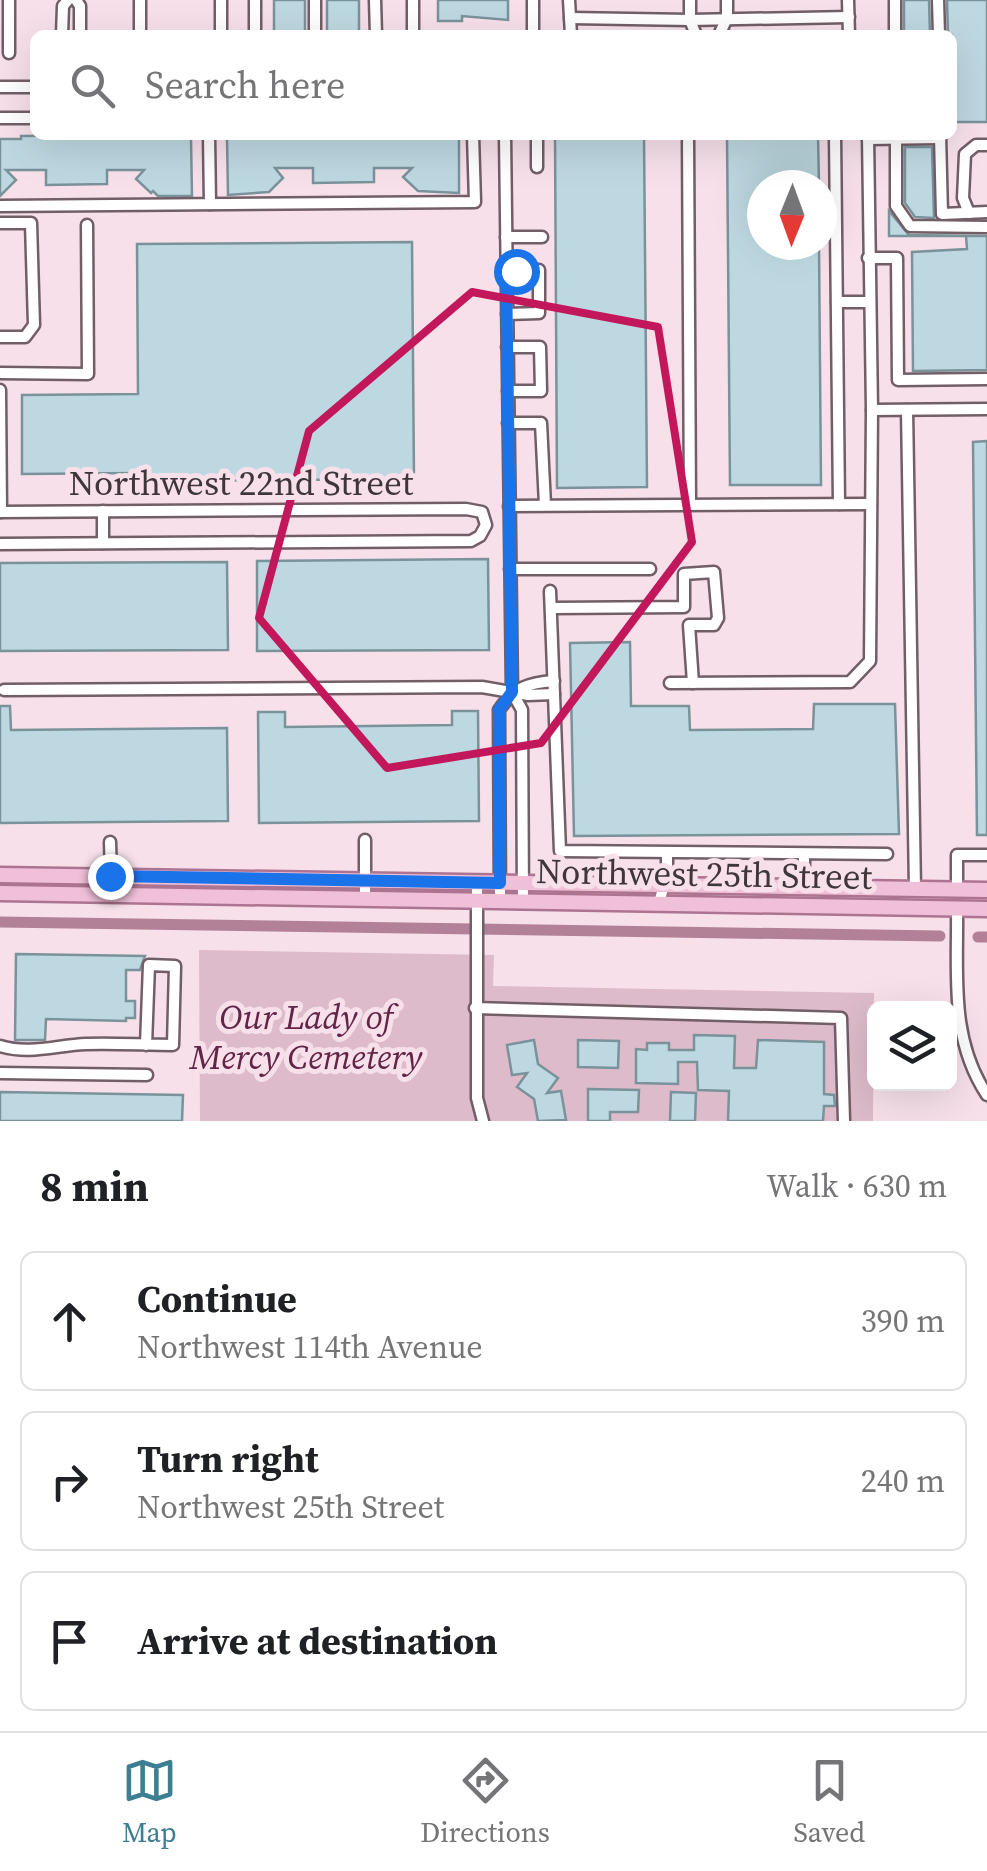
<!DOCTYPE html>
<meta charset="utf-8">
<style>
body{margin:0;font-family:"Source Serif 4",serif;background:#f2f2f2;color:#202124}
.controls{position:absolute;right:30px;bottom:30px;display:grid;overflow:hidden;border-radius:15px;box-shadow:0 10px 40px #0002}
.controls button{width:90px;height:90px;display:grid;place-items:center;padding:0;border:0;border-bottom:2px solid #e0e0e0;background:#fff;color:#202124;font:50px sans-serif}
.compass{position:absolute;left:747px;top:170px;width:90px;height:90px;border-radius:50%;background:#fff;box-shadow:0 10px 40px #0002;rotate:181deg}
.stop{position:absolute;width:30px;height:30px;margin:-22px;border:8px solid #1a73e8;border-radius:50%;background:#fff}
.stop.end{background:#1a73e8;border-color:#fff;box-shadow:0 2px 10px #0008}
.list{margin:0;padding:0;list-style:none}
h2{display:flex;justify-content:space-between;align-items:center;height:130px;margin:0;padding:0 40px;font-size:42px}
h2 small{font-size:32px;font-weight:400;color:#757577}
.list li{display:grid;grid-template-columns:65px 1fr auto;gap:30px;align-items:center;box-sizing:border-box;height:140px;margin:0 20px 20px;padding:0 20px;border:2px solid #e0e0e0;border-radius:15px}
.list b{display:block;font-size:38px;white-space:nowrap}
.list p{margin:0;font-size:32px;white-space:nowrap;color:#757577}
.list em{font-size:32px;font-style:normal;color:#757577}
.icon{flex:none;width:55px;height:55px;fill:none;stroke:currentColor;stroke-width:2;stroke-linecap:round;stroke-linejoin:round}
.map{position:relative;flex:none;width:987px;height:1121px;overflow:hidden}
.search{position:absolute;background:#fff;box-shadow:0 10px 40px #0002;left:30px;right:30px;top:30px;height:110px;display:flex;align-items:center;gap:25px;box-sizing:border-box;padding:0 35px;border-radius:15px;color:#757577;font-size:38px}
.sheet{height:610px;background:#fff}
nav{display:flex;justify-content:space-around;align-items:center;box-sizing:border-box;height:140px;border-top:2px solid #e0e0e0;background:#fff;font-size:28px;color:#757577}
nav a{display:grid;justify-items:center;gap:5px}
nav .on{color:#3e7e92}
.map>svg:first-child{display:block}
.green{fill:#ddbbca}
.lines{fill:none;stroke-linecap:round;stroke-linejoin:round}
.canal{stroke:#b28198;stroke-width:11}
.building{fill:#bed8e1;stroke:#7a929a;stroke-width:2.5}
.minor-casing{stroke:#725e67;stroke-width:15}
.major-casing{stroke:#ac7490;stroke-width:19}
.minor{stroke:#fff;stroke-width:10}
.major{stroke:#f0c0d8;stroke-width:14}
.route{stroke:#1a73e8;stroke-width:12}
.marked{fill:none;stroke:#c2185b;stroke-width:8;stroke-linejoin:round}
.labels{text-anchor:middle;stroke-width:10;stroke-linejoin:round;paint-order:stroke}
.street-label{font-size:35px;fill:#3f363a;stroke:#f7e0ea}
.park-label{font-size:35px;font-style:italic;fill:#632547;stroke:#f7e0ea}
</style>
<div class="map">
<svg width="987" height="1121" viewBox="0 0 987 1121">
<rect width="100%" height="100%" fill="#f7e0ea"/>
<path class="green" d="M199 950 494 955 493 986 874 993 873 1121H200Z"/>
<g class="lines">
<g class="canal">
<path d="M0 922 940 936"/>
<path d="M978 937H987"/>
</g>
</g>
<g class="building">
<rect x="274" y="0" width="31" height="35"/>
<rect x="327" y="0" width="32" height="35"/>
<path d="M438 0H508V20L462 16V21H438Z"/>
<path d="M904 0H929L930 35H904Z"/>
<path d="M947 0H987V122H952V35H948Z"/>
<path d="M131 135 191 138 192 196H158L153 191 151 193 136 179 144 170H107V184L46 185V170H6L16 180 0 196V139H21V136Z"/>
<path d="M459 135V193L418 191 403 177 412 168H374V182L313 183V168H275L283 178 269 192 228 195 227 137Z"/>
<path d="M555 135H644L647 487 557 488Z"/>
<path d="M727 135H818L819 185H762V245H819L821 485H730Z"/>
<path d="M905 147H932L934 218 915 217 905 203Z"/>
<path d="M889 211 909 235 987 236V370L913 371 912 252 967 249 966 236H889Z"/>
<path d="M412 242 414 479 138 481 139 473 22 474V395L138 394 137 244Z"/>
<path d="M987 441V835H977L973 442Z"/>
<path d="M488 559 489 650 257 651V561Z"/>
<path d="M227 562 228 650 0 651V563Z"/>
<path d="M630 642 631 706H689L690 730 813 729 814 704H895L899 834 574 836 570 643Z"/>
<path d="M0 706H10L11 730 227 728 228 821 0 823Z"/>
<path d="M452 711H478L479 821 259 823 258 712H285V727L452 725Z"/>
<path d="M16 954 145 956 140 970H126V1001H135V1018H126V1021L46 1019 45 1040H15Z"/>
<path d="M694 1035 735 1036 734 1068H756L758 1040 824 1042V1094L834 1095 835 1106H824L823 1121H728L729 1091 698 1090 697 1062H678V1084L636 1083V1049L647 1050V1043H669V1050H694Z"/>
<path d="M534 1040 538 1064 558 1078 547 1093 561 1091 566 1120 538 1121 534 1099 517 1087 527 1073 512 1075 507 1045Z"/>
<path d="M578 1040 619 1041 618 1068 578 1067Z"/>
<path d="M588 1089 639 1090 638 1112H610V1121H588Z"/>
<path d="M0 1092 183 1095 182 1121H0Z"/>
<path d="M671 1092 696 1093 695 1121H670Z"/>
</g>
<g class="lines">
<defs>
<g id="minor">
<path d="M9 0V53"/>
<path d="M76 0 80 6V35"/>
<path d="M140 0V35"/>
<path d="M315 0V35"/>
<path d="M375 0 376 35"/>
<path d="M413 0V35"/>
<path d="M533 0V35"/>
<path d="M569 0 571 35"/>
<path d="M690 0V20L696 35"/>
<path d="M848 0 849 35"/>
<path d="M895 0V35"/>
<path d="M938 0 939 35"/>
<path d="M570 18 690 20 849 17"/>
<path d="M62 35 63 6 68 0"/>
<path d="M221 35V0"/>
<path d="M255 35V0"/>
<path d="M719 35 727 18V0"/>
<path d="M0 87H35"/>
<path d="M0 118H35"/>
<path d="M209 135 210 204"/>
<path d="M505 135 512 692 522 710 523 901"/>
<path d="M688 135 690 505"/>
<path d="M835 135 839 504"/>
<path d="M896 135V206L910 226 987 227"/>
<path d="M940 135 942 214 987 212"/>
<path d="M868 139 940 138"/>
<path d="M537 167V135"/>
<path d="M0 206 475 202 473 135"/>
<path d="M969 213 963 198 965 154 976 145H987"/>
<path d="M0 223H31L34 325 25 337H0"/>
<path d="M506 237H542"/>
<path d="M868 258H897L898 380 987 379"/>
<path d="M506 270H539V313L507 314"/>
<path d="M837 302H869"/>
<path d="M507 347H540L541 391H508"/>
<path d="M0 373 88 374 87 225"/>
<path d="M0 390 1 512"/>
<path d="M872 410 987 409"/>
<path d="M907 410 915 889"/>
<path d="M508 423H541L545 505"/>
<path d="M509 506 871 504"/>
<path d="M103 511V543"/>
<path d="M0 512 466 509 482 512 486 525 480 536 471 541 0 544"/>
<path d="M510 569H650"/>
<path d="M550 591 560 851 887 854"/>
<path d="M553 608 684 607V574L714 572 718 618 714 625H689L693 683"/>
<path d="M670 683 850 682 870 661 872 410 868 135"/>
<path d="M4 690 482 687 528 695 554 694"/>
<path d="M110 842 111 876"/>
<path d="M477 882V1098L483 1121"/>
<path d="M804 887V854"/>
<path d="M957 890V855H987"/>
<path d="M365 899V840"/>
<path d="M500 901 499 710C514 688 527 683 554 681"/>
<path d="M659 903 667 874V853"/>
<path d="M957 908C958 973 949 1038 987 1095"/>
<path d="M475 1008 841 1018 844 1121"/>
<path d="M0 1046C30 1055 57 1045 86 1044 115 1043 144 1045 173 1045L175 966 149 965 146 1045"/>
<path d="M0 1073 147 1075"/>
</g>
<g id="major">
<path d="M0 875 987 890"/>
<path d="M0 893 987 909"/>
</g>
</defs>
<use href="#minor" class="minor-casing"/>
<use href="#major" class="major-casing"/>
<use href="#minor" class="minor"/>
<use href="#major" class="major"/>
</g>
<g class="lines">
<path class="route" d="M110 876 500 883 499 710 512 692 506 270 516 271"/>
</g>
<path class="marked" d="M472 292 658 327 692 542 541 743 387 768 259 618 309 431Z"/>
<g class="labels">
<g class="street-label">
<text x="241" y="495">Northwest 22nd Street</text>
<text transform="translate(704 874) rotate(1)" y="12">Northwest 25th Street</text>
</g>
<g class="park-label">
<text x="306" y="1029">Our Lady of<tspan x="306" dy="40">Mercy Cemetery</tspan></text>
</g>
</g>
</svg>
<div class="controls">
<button><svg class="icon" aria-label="layers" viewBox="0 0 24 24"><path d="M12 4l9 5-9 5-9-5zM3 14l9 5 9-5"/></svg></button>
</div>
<svg class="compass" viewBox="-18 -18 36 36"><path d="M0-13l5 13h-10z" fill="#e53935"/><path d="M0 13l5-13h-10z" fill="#757577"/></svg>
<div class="stop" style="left:516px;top:271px"></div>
<div class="stop end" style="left:110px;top:876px"></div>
<div class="search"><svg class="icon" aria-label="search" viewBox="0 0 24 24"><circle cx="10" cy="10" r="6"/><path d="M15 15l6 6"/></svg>Search here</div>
</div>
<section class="sheet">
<h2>8 min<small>Walk · 630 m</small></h2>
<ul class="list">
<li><svg class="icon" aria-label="ahead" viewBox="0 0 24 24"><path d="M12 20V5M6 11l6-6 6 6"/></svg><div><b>Continue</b><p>Northwest 114th Avenue</p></div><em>390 m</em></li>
<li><svg class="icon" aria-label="right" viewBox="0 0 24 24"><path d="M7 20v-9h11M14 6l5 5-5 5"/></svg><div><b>Turn right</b><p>Northwest 25th Street</p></div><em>240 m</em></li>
<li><svg class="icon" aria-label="arrive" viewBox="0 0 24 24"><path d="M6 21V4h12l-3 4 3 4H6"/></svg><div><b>Arrive at destination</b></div></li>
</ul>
</section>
<nav>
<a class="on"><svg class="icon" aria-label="map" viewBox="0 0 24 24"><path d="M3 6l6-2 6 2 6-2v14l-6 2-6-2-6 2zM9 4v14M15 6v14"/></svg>Map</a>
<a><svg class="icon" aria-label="directions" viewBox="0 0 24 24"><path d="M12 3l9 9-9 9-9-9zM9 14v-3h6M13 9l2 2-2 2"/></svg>Directions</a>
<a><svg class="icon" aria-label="saved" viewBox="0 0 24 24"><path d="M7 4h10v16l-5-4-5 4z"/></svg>Saved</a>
</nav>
